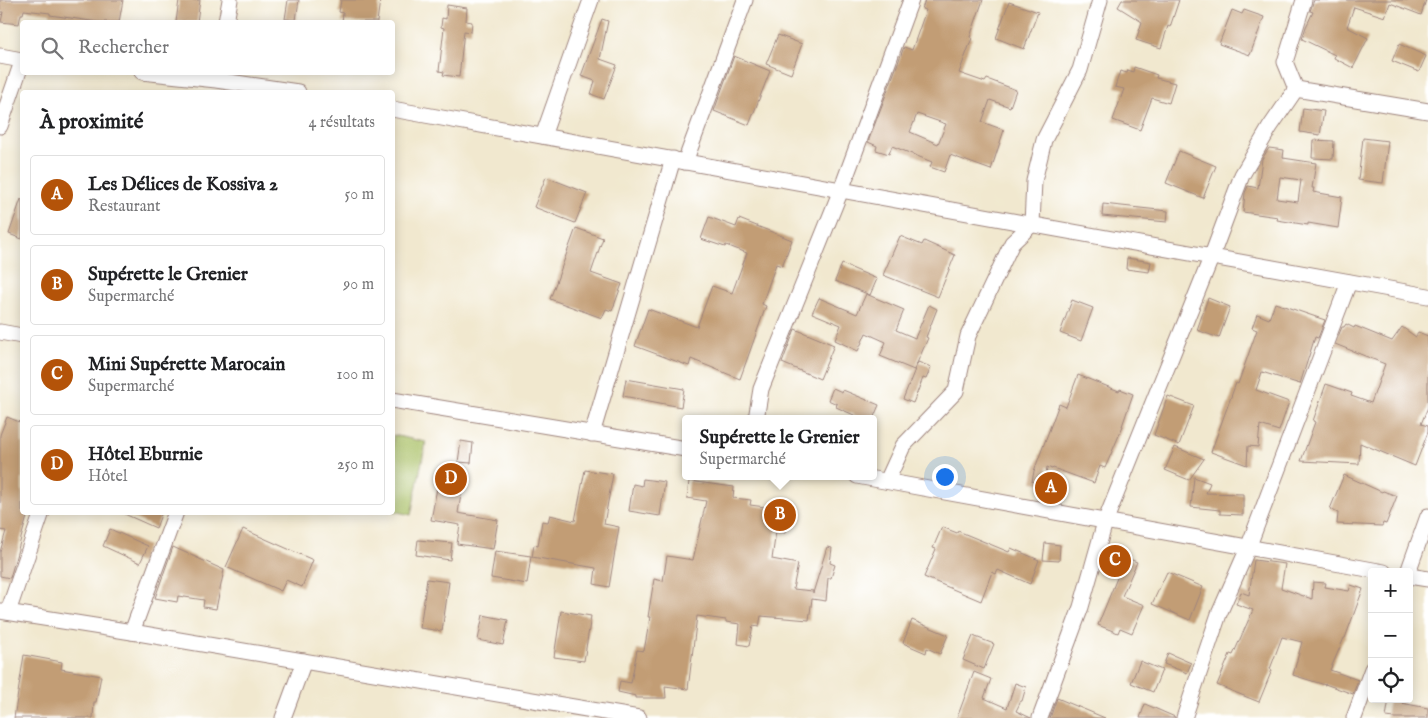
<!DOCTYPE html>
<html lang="fr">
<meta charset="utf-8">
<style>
body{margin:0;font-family:"IM FELL English",serif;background:#f6f6f6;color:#202124}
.controls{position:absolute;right:15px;bottom:15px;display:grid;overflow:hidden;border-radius:5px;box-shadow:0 2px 12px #0003}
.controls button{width:45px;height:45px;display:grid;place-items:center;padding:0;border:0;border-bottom:1px solid #e0e0e0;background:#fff;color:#202124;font:25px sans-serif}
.you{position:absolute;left:944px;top:476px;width:18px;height:18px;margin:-12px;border:4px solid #fff;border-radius:50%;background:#1a73e8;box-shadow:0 0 0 8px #1a73e833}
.badge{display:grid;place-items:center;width:32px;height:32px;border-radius:50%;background:#b45309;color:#fff;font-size:16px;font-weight:700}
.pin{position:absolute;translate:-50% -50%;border:2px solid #fff;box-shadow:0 1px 5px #0006}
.popup{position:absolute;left:682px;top:415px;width:195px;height:65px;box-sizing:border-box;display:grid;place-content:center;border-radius:5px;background:#fff;filter:drop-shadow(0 1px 4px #0005);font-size:16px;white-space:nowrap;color:#757577}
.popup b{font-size:19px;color:#202124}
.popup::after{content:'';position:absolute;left:50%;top:100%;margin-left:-10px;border:10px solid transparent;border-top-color:#fff}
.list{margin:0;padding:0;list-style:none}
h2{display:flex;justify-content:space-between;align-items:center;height:65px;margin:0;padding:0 20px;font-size:21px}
h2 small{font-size:16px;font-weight:400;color:#757577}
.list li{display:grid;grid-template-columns:32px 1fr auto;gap:15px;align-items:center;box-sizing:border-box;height:80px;margin:0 10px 10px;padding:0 10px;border:1px solid #e0e0e0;border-radius:5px}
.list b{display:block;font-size:19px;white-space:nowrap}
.list p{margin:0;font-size:16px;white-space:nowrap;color:#757577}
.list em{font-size:16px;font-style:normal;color:#757577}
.icon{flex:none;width:28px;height:28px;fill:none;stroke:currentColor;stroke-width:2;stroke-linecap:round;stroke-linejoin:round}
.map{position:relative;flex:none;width:1428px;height:718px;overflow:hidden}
.search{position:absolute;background:#fff;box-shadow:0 2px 12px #0003;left:20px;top:20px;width:375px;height:55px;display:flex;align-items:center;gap:12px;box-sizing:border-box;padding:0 18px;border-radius:5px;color:#757577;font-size:19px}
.panel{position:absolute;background:#fff;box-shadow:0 2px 12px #0003;left:20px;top:90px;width:375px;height:425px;border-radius:5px}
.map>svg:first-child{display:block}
.green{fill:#a8bf64;stroke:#796f48}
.building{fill:#c29d75;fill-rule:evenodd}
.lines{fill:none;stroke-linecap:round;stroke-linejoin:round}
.minor-casing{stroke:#9e847d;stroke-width:17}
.minor{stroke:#fff;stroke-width:15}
</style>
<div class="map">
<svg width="1428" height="718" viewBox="0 0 1428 718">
<rect width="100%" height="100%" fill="#fff"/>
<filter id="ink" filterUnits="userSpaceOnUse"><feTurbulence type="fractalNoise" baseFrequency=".02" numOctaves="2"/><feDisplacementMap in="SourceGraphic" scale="10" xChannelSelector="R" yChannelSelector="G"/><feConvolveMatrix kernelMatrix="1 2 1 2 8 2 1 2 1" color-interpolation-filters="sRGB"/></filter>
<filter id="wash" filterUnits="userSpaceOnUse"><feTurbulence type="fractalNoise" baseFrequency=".0096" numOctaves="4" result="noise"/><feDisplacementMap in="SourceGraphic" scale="20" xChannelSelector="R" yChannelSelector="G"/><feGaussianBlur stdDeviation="1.12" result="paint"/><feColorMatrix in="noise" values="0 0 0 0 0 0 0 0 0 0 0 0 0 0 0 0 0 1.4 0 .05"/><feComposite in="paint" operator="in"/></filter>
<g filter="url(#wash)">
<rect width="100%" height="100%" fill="#f1e8cf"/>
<path class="green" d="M393 435 426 442 411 515 393 511Z"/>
<g id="blocks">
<g class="building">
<path d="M0 0H123L119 22H98L50 15V13L24 10 23 14H21L19 24 1 22 3 12H0Z"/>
<path d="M179 0H200L197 22H176Z"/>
<path d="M288 0H299L296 20 285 19Z"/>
<path d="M341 0H380L377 22H342L343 13 339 12Z"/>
<path d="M925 0H983L970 37 972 38 959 73 985 82 987 79 1016 90 1010 107 990 100 982 122 1004 130 991 170 950 155 944 172 930 167 932 162 892 146 889 154 876 150 877 146 868 142 904 47 912 50 926 10 922 9ZM917 114 946 124 938 144 910 132Z"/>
<path d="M1122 0H1179L1170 27 1168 26 1161 48 1136 40 1142 22 1118 7Z"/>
<path d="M1314 0H1426L1421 15 1390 3 1385 17 1354 7 1347 27 1368 38 1353 68 1334 58 1335 55 1302 39 1306 27 1313 12 1310 11Z"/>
<path d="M1009 2 1038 12 1024 49 996 38Z"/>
<path d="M447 5 467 8 466 21 472 22 471 32 464 31 459 77 443 75 444 72 439 71 444 28 441 27 442 18 446 19Z"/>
<path d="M1232 10 1242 14 1244 10 1264 17 1250 55 1219 44Z"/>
<path d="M602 19 608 21 600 59 617 65 604 99 591 94 595 81 581 76Z"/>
<path d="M778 35 802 44 791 74 766 64Z"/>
<path d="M1399 44 1426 56 1419 72 1392 61Z"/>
<path d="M734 56 770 71 749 125 714 111Z"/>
<path d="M1134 67 1157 75 1156 78 1175 83 1169 103 1152 98 1140 130 1113 120 1124 89 1115 87 1120 71 1127 73 1128 70 1133 72Z"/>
<path d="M1303 108 1324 111 1320 135 1300 132Z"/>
<path d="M1363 138 1388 141 1383 183 1358 180Z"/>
<path d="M1313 140 1334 141 1333 159 1312 158Z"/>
<path d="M1269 148 1284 150 1283 158 1316 163 1312 188H1314L1313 192 1342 197 1338 228 1308 223V225L1277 220 1278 217 1243 212 1245 193 1248 186 1258 188 1262 159ZM1280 177 1301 180 1298 202 1277 199Z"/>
<path d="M1179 151 1216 166 1203 198 1166 183Z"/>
<path d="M546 177 587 193 575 223 534 207Z"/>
<path d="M21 199 22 200V239L9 234Z"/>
<path d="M1103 204 1168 211 1167 222 1102 216Z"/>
<path d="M709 217 736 227 739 219 792 240 782 266 776 264 762 304 766 306 740 379 691 359 689 366 635 346 648 309 697 327 712 286 732 293 747 253 726 245 725 247 701 239Z"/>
<path d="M576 228 603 238 591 273 622 284 612 311 606 309 602 318 550 299Z"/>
<path d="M900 236 922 245 924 241 955 255 938 297 883 275Z"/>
<path d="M1127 258 1151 262 1149 272 1126 269Z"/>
<path d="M842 264 877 279 870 295 835 281Z"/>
<path d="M866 294 904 310 896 330 915 338 929 305 937 309 926 337 928 338 914 370 880 356 886 342 866 333 858 351 835 340 841 325 812 313 819 298 857 314Z"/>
<path d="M1208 298 1230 307 1219 338 1197 330Z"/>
<path d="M1072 300 1093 308 1081 341 1060 333Z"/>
<path d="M1275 303 1325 320 1318 338 1315 337 1300 384 1262 372 1256 390 1289 402 1279 431 1260 425 1258 447 1248 446 1247 465 1211 452 1236 383 1238 384 1257 330 1252 328 1257 314 1269 319Z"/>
<path d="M1346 324 1354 328 1355 326 1392 341 1402 327 1416 337 1418 332 1428 336V407L1421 424 1428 426V432L1415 466 1360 443 1359 464 1301 461 1315 422 1313 421 1326 384 1352 393 1351 396 1371 403 1385 364 1335 344 1342 327H1344Z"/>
<path d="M795 329 834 345 820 379 782 363Z"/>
<path d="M918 362 931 367 926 379 923 378 913 403 903 399Z"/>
<path d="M1078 375 1119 391 1120 389 1133 394 1122 426H1123L1105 468 1100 466 1094 483 1053 468 1052 469 1047 467 1045 484 1032 482 1034 471 1059 404 1066 407Z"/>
<path d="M626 379 684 389 681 407 623 396Z"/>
<path d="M833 388 842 392 843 390 879 405 873 419H863L836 407 837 404 828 400Z"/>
<path d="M1168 396 1194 406 1179 445 1154 435Z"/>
<path d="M7 417 22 423V512L28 513 10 578 0 576V552L6 531 0 530V435Z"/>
<path d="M461 441 473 443 471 463 458 462Z"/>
<path d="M1175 447 1204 459 1189 480 1165 470Z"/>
<path d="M585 470 613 474 604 524 619 527 609 587 594 584 596 568 532 557 534 545 538 546 542 521 548 522 550 515 575 521Z"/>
<path d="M440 472 464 476 458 513 498 520 493 549 457 544 460 525 431 520Z"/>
<path d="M1344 475 1382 492 1383 491 1397 496 1386 524 1383 523 1382 526 1337 524 1338 513 1330 509Z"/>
<path d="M1194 477 1210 483 1206 493 1243 494V515L1220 514V510L1191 507Z"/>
<path d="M643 479 665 482 660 516 629 511 633 484 642 486Z"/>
<path d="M689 481 734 487 733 498 751 500 750 505 788 510 785 533 776 531 772 559 798 564 793 589 813 591V593L827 547 832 548 830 563 835 565 831 578H828L826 601 812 599 809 620 761 616 759 627 753 626 749 646 738 644 740 624 726 622V620L697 616 688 689 665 686 666 698H636V696L618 692 620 681 631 683 637 650 644 651 650 617H648L654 579 663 581 667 556 693 560 706 501 687 498Z"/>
<path d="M120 512H162L156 528Z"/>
<path d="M942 527 957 533 958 531 1009 552 1011 548 1039 560 1030 584 998 570 996 574 992 572 981 601 924 577 936 549 933 548Z"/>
<path d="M110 529 148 546 140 563 103 546Z"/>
<path d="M243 529 313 560 302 587 286 580 281 591 226 567Z"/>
<path d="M418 540 452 543 450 560 416 555Z"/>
<path d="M1045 543 1060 545 1059 561 1043 560Z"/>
<path d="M173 547 224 570 216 609 203 607 204 600 178 596 177 602 155 598Z"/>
<path d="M495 551 531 556 527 584 491 578Z"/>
<path d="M1111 552 1137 562 1122 596 1144 605 1132 633 1120 628 1118 633 1098 625 1119 573 1105 567Z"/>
<path d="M1254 560 1285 564 1281 588 1312 599 1313 582 1326 583 1325 587 1349 591 1351 585 1363 589 1345 638H1344L1330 670 1358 680 1353 694 1325 684V685L1293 675 1302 642 1282 637 1270 669 1272 670 1259 702 1217 685 1230 654 1233 655 1253 610 1236 604 1241 592 1249 595Z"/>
<path d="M1167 572 1203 587 1190 620 1152 604Z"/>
<path d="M427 579 449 582 442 631 420 628Z"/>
<path d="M561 611 591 616 584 661 554 657Z"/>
<path d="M483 615 508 620 503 645 478 640Z"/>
<path d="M912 620 948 635 940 654 927 648 926 653 903 643Z"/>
<path d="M973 636 994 644 984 669 963 660Z"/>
<path d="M1168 653 1191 663 1187 673 1164 664Z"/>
<path d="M24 655 62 662 61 669 101 676 96 702H94L93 718H14Z"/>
<path d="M1140 661 1162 670 1153 692 1131 683Z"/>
<path d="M974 672 991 679 984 698 1007 708 1015 683 1026 687 1022 701H1021L1016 711 1031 718H957Z"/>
<path d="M1057 698 1105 718H1050Z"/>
<path d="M1389 699 1402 701 1401 703 1428 708V718H1395L1386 717Z"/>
<path d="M1145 704 1175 717V718H1140Z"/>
</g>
</g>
</g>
<g filter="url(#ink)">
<use href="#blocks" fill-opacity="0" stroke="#9e847d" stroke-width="1"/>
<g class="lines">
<defs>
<g id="minor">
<path d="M226 22 230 0"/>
<path d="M0 56 22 60"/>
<path d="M142 72 216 80 298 92"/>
<path d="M1296 89 1428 111"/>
<path d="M1296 89 1285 62 1304 0"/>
<path d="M392 109 1428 296"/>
<path d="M0 126 22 62"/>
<path d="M543 136 591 0"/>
<path d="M685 162 745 0"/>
<path d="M0 332 22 336"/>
<path d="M392 400 686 449"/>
<path d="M756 419 761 389 841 190 911 0"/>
<path d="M592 434 673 159"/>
<path d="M857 476 1384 572"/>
<path d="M887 481 903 446 956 391 968 336 1012 243 1032 224 1034 181 1044 140 1080 70 1100 0"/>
<path d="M1408 572 1428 516"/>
<path d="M1409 576 1428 579"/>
<path d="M0 611 132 632 639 718"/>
<path d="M8 612 42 512"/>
<path d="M132 632 176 512"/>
<path d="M283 718 304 661"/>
<path d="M1040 718 1081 607 1105 522 1211 258 1242 175 1270 127 1296 89"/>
<path d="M1184 718 1219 614 1248 548 1349 282"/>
<path d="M1354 718 1372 669"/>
</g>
</defs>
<use href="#minor" class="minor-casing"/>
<use href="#minor" class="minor"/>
</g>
</g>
</svg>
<div class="controls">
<button>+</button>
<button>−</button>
<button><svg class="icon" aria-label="locate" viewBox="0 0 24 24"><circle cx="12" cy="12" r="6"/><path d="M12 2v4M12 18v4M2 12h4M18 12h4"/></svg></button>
</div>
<div class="you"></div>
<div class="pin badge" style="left:1051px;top:488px">A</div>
<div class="pin badge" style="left:780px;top:515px">B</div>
<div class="popup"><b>Supérette le Grenier</b>Supermarché</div>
<div class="pin badge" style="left:1115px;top:561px">C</div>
<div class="pin badge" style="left:451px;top:479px">D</div>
<div class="search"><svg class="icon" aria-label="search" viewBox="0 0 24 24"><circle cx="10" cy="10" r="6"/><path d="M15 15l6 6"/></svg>Rechercher</div>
<section class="panel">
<h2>À proximité<small>4 résultats</small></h2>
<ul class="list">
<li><span class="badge">A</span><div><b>Les Délices de Kossiva 2</b><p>Restaurant</p></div><em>50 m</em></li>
<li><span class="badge">B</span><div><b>Supérette le Grenier</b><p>Supermarché</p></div><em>90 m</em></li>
<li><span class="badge">C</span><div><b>Mini Supérette Marocain</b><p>Supermarché</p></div><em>100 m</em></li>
<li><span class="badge">D</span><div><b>Hôtel Eburnie</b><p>Hôtel</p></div><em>250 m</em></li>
</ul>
</section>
</div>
